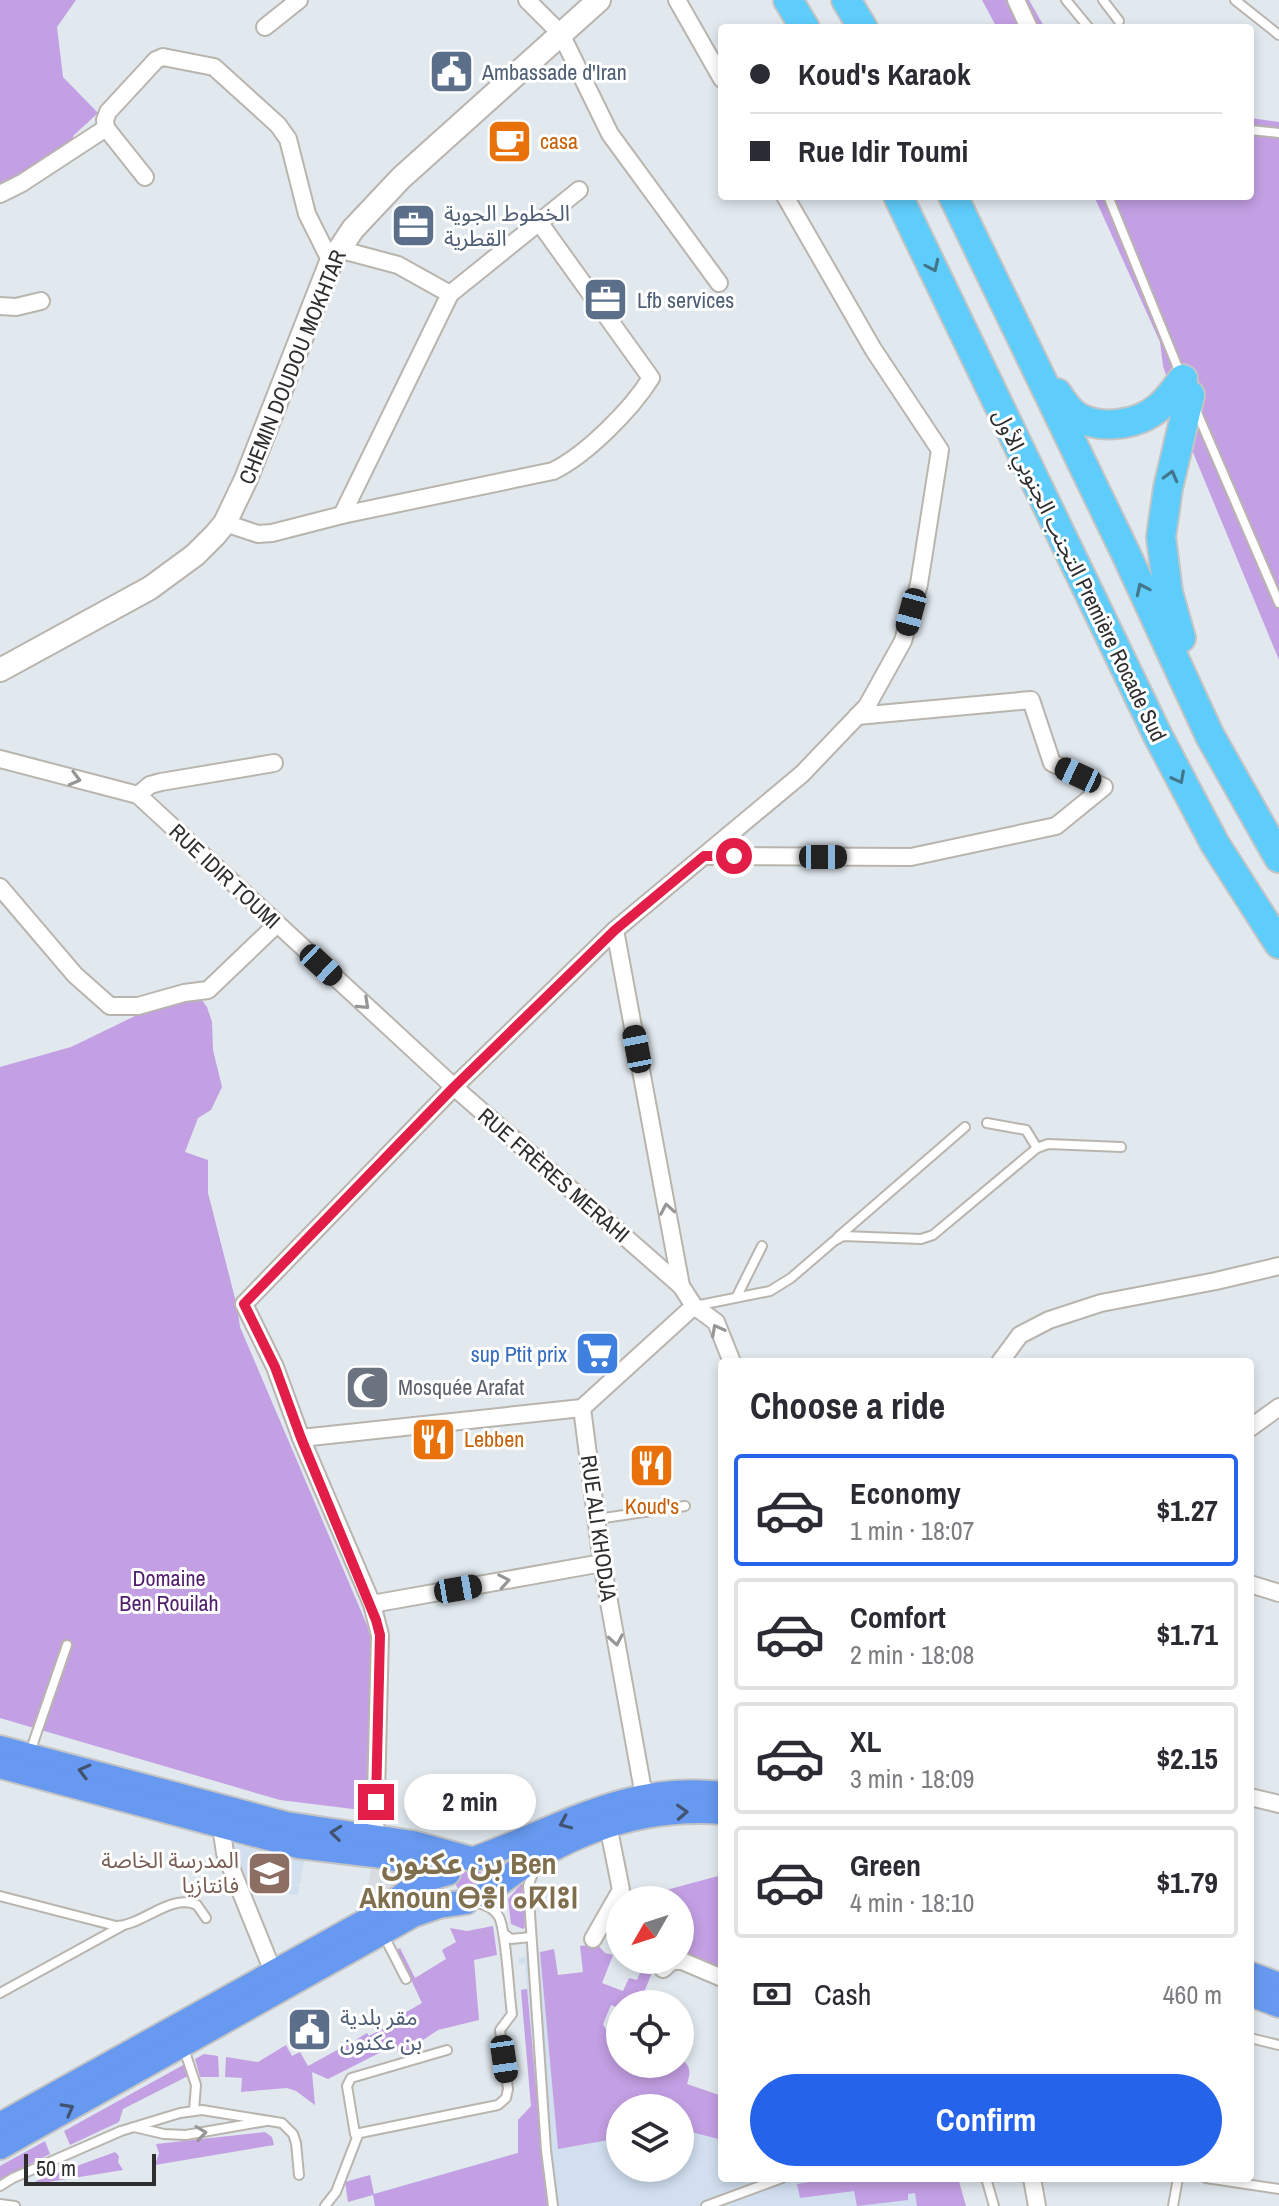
<!DOCTYPE html>
<html lang="en">
<head>
<meta charset="utf-8">
<style>
  body { margin:0; font-family:"Archivo Narrow","Noto Sans Arabic","Noto Sans Tifinagh",sans-serif; background:#f2f2f3; color:#2b2b33; height:100vh; display:flex; flex-direction:column; font-size:30px; white-space:nowrap }
  * { box-sizing:border-box; margin:0 }
  p { font-size:26px; color:#7c7c81 }
  .icon { flex:none; width:44px; height:44px; fill:none; stroke:currentColor; stroke-width:2; stroke-linecap:round; stroke-linejoin:round }
  .map { position:relative; flex:1; overflow:hidden }
  .panel { position:absolute; left:718px; top:1358px; width:536px; height:824px; display:flex; flex-direction:column; background:#fff; border-radius:8px; box-shadow:0 4px 12px #0003 }
  .panel>* { flex:none }
  .banner { position:absolute; left:718px; top:24px; width:536px; height:176px; border-radius:8px; box-shadow:0 4px 12px #0003; display:grid; align-content:center; height:176px; padding:0 32px; background:#fff }
  .needle { width:52px; rotate:231deg }
  .fabs { position:absolute; left:606px; top:1886px; display:grid; gap:16px }
  .fabs a { display:grid; place-items:center; width:88px; height:88px; border-radius:50%; background:#fff; box-shadow:0 4px 12px #0003; font-size:40px }
  .scale { position:absolute; left:24px; bottom:20px; width:132px; box-sizing:border-box; padding-left:8px; border:4px solid #2e2e2e; border-top:0; font-size:22px; line-height:28px; white-space:nowrap; color:#2e2e2e; -webkit-text-stroke:6px #fff; paint-order:stroke }
  .end { position:absolute; width:36px; height:36px; margin:-18px; border:10px solid #e11d48; background:#fff; box-shadow:0 0 0 4px #fff }
  .from { border-radius:50% }
  .bubble { position:absolute; height:56px; border-radius:28px; background:#fff; box-shadow:0 4px 12px #0003; font-size:26px; font-weight:700; line-height:56px; text-align:center }
  .car { position:absolute; width:24px; height:48px; margin:-24px -12px; border-radius:10px; box-shadow:0 0 6px 2px #0007; background:linear-gradient(#222 24%,#8ab4d8 0 40%,#222 0 76%,#8ab4d8 0 86%,#222 0) }
  .banner b { display:flex; align-items:center; gap:28px; height:76px; font-size:30px }
  .banner b+b { border-top:2px solid #e1e1e2 }
  .banner i { width:20px; height:20px; background:#2b2b33 }
  ul { padding:0; list-style:none }
  li { display:flex; align-items:center; gap:24px; height:112px; margin:0 16px 12px; padding:0 16px; border:4px solid #e1e1e2; border-radius:8px }
  li div { flex:1 }
  li b { display:block; font-size:30px }
  li em { font-style:normal; font-weight:700 }
  li.current { border-color:#2563eb }
  li>.icon { width:72px; height:72px; stroke-width:1.5 }
  h2 { padding:0 32px; font-size:36px; line-height:96px }
  .pay { display:flex; align-items:center; gap:20px; height:88px; padding:0 32px; font-size:30px }
  .pay p { margin-inline-start:auto }
  .primary-button { display:flex; gap:16px; margin-top:auto; padding:16px 32px }
  .primary-button a { flex:1; height:92px; border-radius:48px; background:#2563eb; color:#fff; font-size:32px; font-weight:700; line-height:92px; text-align:center }
  .map>svg:first-child { display:block }
  .education { fill:#d1dfef }
  .green { fill:#c39fe3 }
  .plaza { fill:#d8dbdf }
  .lines { fill:none; stroke-linecap:round; stroke-linejoin:round }
  .lane-casing { stroke:#b9b5ae; stroke-width:12 }
  .street-casing { stroke:#b9b5ae; stroke-width:20 }
  .secondary-casing { stroke:#b9b5ae; stroke-width:26 }
  .primary-casing { stroke:#c4c4c4; stroke-width:28 }
  .highway-casing { stroke:#c4c4c4; stroke-width:32 }
  .lane { stroke:#fff; stroke-width:8 }
  .street { stroke:#fff; stroke-width:16 }
  .secondary { stroke:#fff; stroke-width:22 }
  .primary { stroke:#6699ef; stroke-width:24 }
  .highway { stroke:#5fcdfc; stroke-width:28 }
  .oneway { stroke:#44768b }
  .oneway2 { stroke:#969696 }
  .oneway3 { stroke:#425372 }
  .route { stroke:#e11d48; stroke-width:10 }
  .labels { text-anchor:middle; stroke-width:6; stroke-linejoin:round; paint-order:stroke }
  .service-label { font-size:22px; fill:#4e5e75; stroke:#fff; text-anchor:start }
  .food-label { font-size:22px; fill:#c56008; stroke:#fff; text-anchor:start }
  .street-label { font-size:22px; fill:#2e2e2e; stroke:#fff }
  .shop-label { font-size:22px; fill:#366cbe; stroke:#fff; text-anchor:end }
  .worship-label { font-size:22px; fill:#5b616d; stroke:#fff; text-anchor:start }
  .park-label { font-size:22px; fill:#501d6c; stroke:#fff }
  .education-label { font-size:22px; fill:#785e54; stroke:#fff; text-anchor:end }
  .district-label { font-size:30px; font-weight:bold; fill:#7f6f4e; stroke:#fff }
</style>
</head>
<body>
<div class="map">
<svg width="1279" height="2206" viewBox="0 0 1279 2206">
  <rect width="100%" height="100%" fill="#e1e9ef"/>
  <g class="education">
    <polygon points="233,1844 304,1861 300,1884 296,1885 300,1887 298,1895 245,1891 233,1859"/>
    <polygon points="540,1952 558,2149 620,2138 620,2168 680,2168 680,2129 722,2140 722,2178 944,2178 948,2206 375,2206 373,2194 518,2153 518,2120 531,2106 521,1990 527,1988 525,1963 519,1964 518,1958 526,1957 526,1953"/>
  </g>
  <g class="green">
    <polygon points="0,0 76,0 57,27 63,77 98,113 74,135 62,165 0,189"/>
    <polygon points="982,0 1029,0 1045,28 997,28"/>
    <polygon points="1250,118 1279,122 1279,660 1187,438 1163,366 1160,342 1094,196 1250,196"/>
    <polygon points="201,999 207,1007 212,1022 213,1050 222,1087 211,1110 198,1118 185,1152 208,1160 208,1193 237,1306 240,1327 367,1625 372,1644 369,1811 280,1800 0,1718 0,1067 71,1047 164,1002"/>
    <circle cx="469" cy="1880" r="14"/>
    <polygon points="722,1875 722,1925 718,1935 722,1937 720,1967 680,1952 680,1900 629,1900"/>
    <polygon points="522,1883 525,1927 523,1929 511,1924 508,1899"/>
    <polygon points="493,1926 497,1955 474,1960 479,2020 438,2030 420,2042 422,2053 403,2059 396,2049 389,2048 328,2079 312,2072 315,2105 296,2091 287,2088 241,2092 242,2078 225,2077 226,2057 258,2062 286,2045 292,2056 300,2052 308,2066 348,2044 350,2047 359,2042 357,2039 367,2033 369,2036 403,2018 401,2015 422,2003 397,1950 400,1948 415,1978 446,1959 442,1950 456,1942 450,1928 467,1931"/>
    <path d="M597 1944 605 1953 613 1955 602 1983 623 1991 629 1978 637 1980 642 1968 652 1973 639 2004H620V2009L611 2005 603 2024 620 2056V2064L658 2068 662 2064H680V2058C691 2066 691 2071 687 2084L722 2096V2140L680 2129V2108H620V2138L558 2149 540 1952 554 1949 558 1975 583 1972 580 1946Z"/>
    <polygon points="527,1989 547,2206 375,2206 373,2195 348,2202 345,2182 370,2175 374,2194 518,2153 518,2120 531,2106 521,1990"/>
    <polygon points="204,2054 218,2056 219,2077 200,2077 195,2059"/>
    <polygon points="185,2064 190,2075 123,2109 119,2122 70,2145 64,2131"/>
    <polygon points="265,2132 272,2137 274,2145 155,2165 159,2153 156,2144"/>
    <polygon points="45,2141 50,2154 0,2179 0,2166"/>
    <polygon points="115,2152 119,2156 118,2162 123,2170 36,2184 36,2181"/>
    <polygon points="837,2178 958,2178 966,2206 917,2206 915,2193 908,2194 908,2200 857,2206 854,2191 800,2198 797,2184"/>
  </g>
  <polygon class="plaza" points="371,1868 394,1871 398,1881 397,1885 382,1899 365,1908"/>
  <g class="lines">
    <defs>
      <g id="lane">
        <polyline points="1066,0 1089,28"/>
        <polyline points="1103,0 1119,21"/>
        <polyline points="1235,0 1279,35"/>
        <polyline points="1250,130 1279,133"/>
        <polyline points="1108,196 1180,373"/>
        <polyline points="1195,408 1279,603"/>
        <polyline points="987,1123 1026,1130 1037,1148"/>
        <polyline points="838,1237 965,1127"/>
        <polyline points="737,1296 762,1246"/>
        <polyline points="695,1306 770,1291 791,1278 834,1241 843,1236 921,1239 933,1235 1037,1148 1048,1144 1121,1147"/>
        <polyline points="597,1519 685,1506"/>
        <polyline points="29,1755 67,1645"/>
        <polyline points="535,1869 528,1886 529,1899 546,2150 553,2206"/>
        <path d="M0 1896 116 1926C144 1925 170 1893 197 1905L206 1918"/>
        <polyline points="503,1933 511,1939 531,1937"/>
        <polyline points="383,1934 406,1979"/>
        <polyline points="0,1993 122,1926"/>
        <polyline points="1250,2038 1279,2045"/>
        <polyline points="184,2049 196,2085 194,2110"/>
        <path d="M447 2050 351 2078 347 2086 355 2134 498 2105 506 2098 508 2089 500 2030 512 2014C509 1994 506 1930 499 1917 494 1908 486 1905 478 1903"/>
        <polyline points="134,2127 164,2134 186,2135 266,2121"/>
        <polyline points="986,2178 994,2206"/>
        <polyline points="1206,2178 1279,2189"/>
        <polyline points="0,2186 13,2178 121,2131 180,2113 202,2110 282,2123 293,2134 296,2143 299,2175"/>
        <polyline points="0,2204 15,2206"/>
        <polyline points="325,2206 336,2192 358,2135"/>
        <polyline points="706,2206 782,2178"/>
        <polyline points="1173,2206 1178,2178"/>
      </g>
      <g id="street">
        <polyline points="527,0 561,34 610,134 719,283"/>
        <polyline points="677,0 722,79"/>
        <polyline points="1016,0 1029,28"/>
        <polyline points="265,27 299,0"/>
        <polyline points="145,177 106,128 105,120 108,112 156,60 163,57 214,67 278,125 288,139 307,214 331,262"/>
        <polyline points="0,194 22,183 106,128"/>
        <polyline points="338,249 398,265 450,294"/>
        <polyline points="0,306 16,307 41,301"/>
        <polyline points="342,515 450,294 579,190"/>
        <path d="M225 523 258 534 272 533 342 515 553 471C586 455 631 410 651 378L539 222"/>
        <polyline points="0,759 138,795 454,1087 681,1286 694,1306 716,1322 732,1362"/>
        <polyline points="138,795 150,785 161,782 274,763"/>
        <polyline points="704,856 911,857 1056,826 1104,787 1052,763 1031,700 857,716"/>
        <polyline points="0,887 75,975 110,1006 138,1006 184,993 208,990 277,924"/>
        <polyline points="615,930 681,1286"/>
        <polyline points="1000,1362 1020,1335 1049,1320 1101,1303 1216,1281 1279,1266"/>
        <polyline points="1250,1428 1279,1407"/>
        <polyline points="301,1438 582,1408"/>
        <polyline points="1250,1584 1279,1593"/>
        <polyline points="372,1604 602,1563"/>
        <polyline points="644,1796 602,1563 582,1408 694,1306"/>
        <polyline points="1250,1797 1279,1804"/>
        <polyline points="221,1826 225,1853 274,1974"/>
        <polyline points="375,1837 380,1635 372,1604 301,1438 275,1367 244,1304 454,1087 615,930 802,774 867,706 903,641 919,584 940,450 873,349 785,196"/>
        <polyline points="593,1939 621,1890 608,1825"/>
        <polyline points="663,1969 672,1961 682,1961 722,1978"/>
        <polyline points="1032,2178 1037,2206"/>
      </g>
      <polyline id="secondary" points="0,670 150,588 195,555 215,535 225,523 246,479 331,262 353,229 401,178 599,0"/>
      <g id="primary">
        <polyline points="0,1748 286,1824 413,1843 468,1858"/>
        <polyline points="0,1766 298,1846 383,1856 448,1871"/>
        <path d="M474 1859C559 1829 628 1782 722 1794"/>
        <path d="M485 1895C551 1839 634 1805 722 1812"/>
        <polyline points="1250,1974 1279,1985"/>
        <polyline points="1250,1994 1279,2005"/>
        <polyline points="0,2125 377,1915 423,1880 448,1873"/>
        <polyline points="0,2147 413,1915 439,1906 466,1902"/>
      </g>
      <g id="highway">
        <polyline points="788,0 805,28"/>
        <polyline points="846,0 863,28"/>
        <polyline points="898,196 1158,736 1215,844 1279,944"/>
        <polyline points="953,196 1126,554 1210,736 1279,858"/>
        <path d="M1057 393C1062 401 1070 412 1078 417 1101 430 1138 425 1158 408 1168 400 1175 389 1183 379"/>
        <polyline points="1181,638 1168,592 1161,537 1168,488 1190,395"/>
      </g>
    </defs>
    <use href="#lane" class="lane-casing"/>
    <use href="#street" class="street-casing"/>
    <use href="#secondary" class="secondary-casing"/>
    <use href="#primary" class="primary-casing"/>
    <use href="#highway" class="highway-casing"/>
    <use href="#lane" class="lane"/>
    <use href="#street" class="street"/>
    <use href="#secondary" class="secondary"/>
    <use href="#primary" class="primary"/>
    <use href="#highway" class="highway"/>
  </g>
  <defs><path id="oneway-chevron" d="M-2-3.5L2.5 0L-2 3.5" fill="none" stroke-width="1.6" stroke-linecap="round" stroke-linejoin="round" transform="scale(2)"/></defs>
  <g class="oneway">
    <use href="#oneway-chevron" transform="translate(933 266) rotate(65)"/>
    <use href="#oneway-chevron" transform="translate(1171 476) rotate(-75)"/>
    <use href="#oneway-chevron" transform="translate(1142 589) rotate(-115)"/>
    <use href="#oneway-chevron" transform="translate(1179 778) rotate(62)"/>
  </g>
  <g class="oneway2">
    <use href="#oneway-chevron" transform="translate(75 779) rotate(15)"/>
    <use href="#oneway-chevron" transform="translate(364 1004) rotate(43)"/>
    <use href="#oneway-chevron" transform="translate(667 1209) rotate(-100)"/>
    <use href="#oneway-chevron" transform="translate(717 1330) rotate(-118)"/>
    <use href="#oneway-chevron" transform="translate(504 1581) rotate(-10)"/>
    <use href="#oneway-chevron" transform="translate(616 1640) rotate(80)"/>
    <use href="#oneway-chevron" transform="translate(201 2133) rotate(-8)"/>
  </g>
  <g class="oneway3">
    <use href="#oneway-chevron" transform="translate(84 1771) rotate(-165)"/>
    <use href="#oneway-chevron" transform="translate(682 1812) rotate(-3)"/>
    <use href="#oneway-chevron" transform="translate(565 1823) rotate(156)"/>
    <use href="#oneway-chevron" transform="translate(336 1833) rotate(-174)"/>
    <use href="#oneway-chevron" transform="translate(68 2109) rotate(-29)"/>
  </g>
  <g class="lines">
    <polyline class="route" points="376,1802 380,1635 376,1620 301,1438 275,1367 244,1304 454,1087 615,930 704,856 734,856"/>
  </g>
  <defs>
    <symbol id="civic-square" viewBox="-11 -11 22 22"><rect x="-9" y="-9" width="18" height="18" rx="4" fill="#5c6f8a" stroke="#fff"/><path d="M-.6-6.5H3V-4.5H.6V-3L4-1V1h2V6H-6V1h2V-1L-.6-3ZM-1.2 2.5V6h2.4V2.5Z" fill="#fff"/></symbol>
    <symbol id="cafe-square" viewBox="-11 -11 22 22"><rect x="-9" y="-9" width="18" height="18" rx="4" fill="#e8710a" stroke="#fff"/><path d="M-5.5-4.5H6V0H3Q3 3.5 0 3.5H-2.5Q-5.5 3.5-5.5 0ZM3-3.2v2h1.7v-2ZM-6 4.5H4V6H-6Z" fill="#fff"/></symbol>
    <symbol id="office-square" viewBox="-11 -11 22 22"><rect x="-9" y="-9" width="18" height="18" rx="4" fill="#5c6f8a" stroke="#fff"/><path d="M-6-3h4V-5.5h4V-3h4V5H-6ZM-1-4.5V-3h2v-1.5ZM-6 0V1H6V0Z" fill="#fff"/></symbol>
    <symbol id="supermarket-square" viewBox="-11 -11 22 22"><rect x="-9" y="-9" width="18" height="18" rx="4" fill="#3f7fe0" stroke="#fff"/><path d="M-6-5.5h2.5l.6 2H6L4.5 2H-2.5L-4.4-4H-6ZM-1.5 3.2a1.3 1.3 0 1 0 .1 0ZM3 3.2a1.3 1.3 0 1 0 .1 0Z" fill="#fff"/></symbol>
    <symbol id="mosque-square" viewBox="-11 -11 22 22"><rect x="-9" y="-9" width="18" height="18" rx="4" fill="#6b7280" stroke="#fff"/><path d="M3.5-4.9A6 6 0 1 0 3.5 4.9A5 5 0 1 1 3.5-4.9Z" fill="#fff"/></symbol>
    <symbol id="restaurant-square" viewBox="-11 -11 22 22"><rect x="-9" y="-9" width="18" height="18" rx="4" fill="#e8710a" stroke="#fff"/><path d="M-5-6h1v4h1v-4h1v4h1v-4h1v5L-1.5 .5V6h-2V.5L-5-1ZM5-6V6H3V1.5H1.5Q1.5-4 5-6Z" fill="#fff"/></symbol>
    <symbol id="school-square" viewBox="-11 -11 22 22"><rect x="-9" y="-9" width="18" height="18" rx="4" fill="#8d6e63" stroke="#fff"/><path d="M0-5L7-2L0 1L-7-2ZM-4 1L0 2.5L4 1V4Q0 6-4 4Z" fill="#fff"/></symbol>
  </defs>
  <g fill-rule="evenodd">
    <use href="#civic-square" x="426" y="46" width="51" height="51"/>
    <use href="#cafe-square" x="484" y="116" width="51" height="51"/>
    <use href="#office-square" x="388" y="200" width="51" height="51"/>
    <use href="#office-square" x="580" y="274" width="51" height="51"/>
    <use href="#supermarket-square" x="572" y="1328" width="51" height="51"/>
    <use href="#mosque-square" x="342" y="1362" width="51" height="51"/>
    <use href="#restaurant-square" x="408" y="1414" width="51" height="51"/>
    <use href="#restaurant-square" x="626" y="1440" width="51" height="51"/>
    <use href="#school-square" x="244" y="1848" width="51" height="51"/>
    <use href="#civic-square" x="284" y="2004" width="51" height="51"/>
  </g>
  <g class="labels">
    <g class="service-label">
      <text x="482" y="80">Ambassade d'Iran</text>
      <text x="444" y="221">الخطوط الجوية<tspan x="444" dy="25">القطرية</tspan></text>
      <text x="637" y="308">Lfb services</text>
      <text x="340" y="2025">مقر بلدية<tspan x="340" dy="25">بن عكنون</tspan></text>
    </g>
    <g class="food-label">
      <text x="540" y="149">casa</text>
      <text x="464" y="1447">Lebben</text>
      <text x="652" y="1514" text-anchor="middle">Koud's</text>
    </g>
    <g class="street-label">
      <text transform="translate(292 367) rotate(-68)" y="8">CHEMIN DOUDOU MOKHTAR</text>
      <text transform="translate(1080 575) rotate(64)" y="8">التجنب الجنوبي الأول Première Rocade Sud</text>
      <text transform="translate(225 876) rotate(43)" y="8">RUE IDIR TOUMI</text>
      <text transform="translate(554 1175) rotate(41)" y="8">RUE FRÈRES MERAHI</text>
      <text transform="translate(599 1528) rotate(82)" y="8">RUE ALI KHODJA</text>
    </g>
    <g class="shop-label">
      <text x="567" y="1362">sup Ptit prix</text>
    </g>
    <g class="worship-label">
      <text x="398" y="1395">Mosquée Arafat</text>
    </g>
    <g class="park-label">
      <text x="169" y="1586">Domaine<tspan x="169" dy="25">Ben Rouilah</tspan></text>
    </g>
    <g class="education-label">
      <text x="239" y="1868">المدرسة الخاصة<tspan x="239" dy="25">فانتازيا</tspan></text>
    </g>
    <g class="district-label">
      <text x="469" y="1874">بن عكنون Ben<tspan x="469" dy="34">Aknoun ⴱⴻⵏ ⴰⴽⵏⵓⵏ</tspan></text>
    </g>
  </g>
</svg>
<div class="fabs">
<a><svg class="needle" viewBox="-14 -14 28 28"><path d="M0-13l5 13h-10z" fill="#e53935"/><path d="M0 13l5-13h-10z" fill="#7c7c81"/></svg></a>
<a><svg class="icon" aria-label="locate" viewBox="0 0 24 24"><circle cx="12" cy="12" r="6"/><path d="M12 2v4M12 18v4M2 12h4M18 12h4"/></svg></a>
<a><svg class="icon" aria-label="layers" viewBox="0 0 24 24"><path d="M12 4l9 5-9 5-9-5zM3 14l9 5 9-5"/></svg></a>
</div>
<div class="scale">50 m</div>
<i class="end from" style="left:734px;top:856px"></i>
<i class="end" style="left:376px;top:1802px"></i>
<div class="bubble" style="left:404px;top:1774px;width:132px">2 min</div>
<i class="car" style="left:911px;top:612px;rotate:195deg"></i>
<i class="car" style="left:1078px;top:775px;rotate:295deg"></i>
<i class="car" style="left:823px;top:857px;rotate:90deg"></i>
<i class="car" style="left:321px;top:965px;rotate:133deg"></i>
<i class="car" style="left:637px;top:1049px;rotate:349deg"></i>
<i class="car" style="left:458px;top:1589px;rotate:80deg"></i>
<i class="car" style="left:504px;top:2059px;rotate:172deg"></i>
<div class="banner">
<b><i class="from"></i>Koud's Karaok</b>
<b><i></i>Rue Idir Toumi</b>
</div>
<section class="panel">
<h2>Choose a ride</h2>
<ul>
<li class="current"><svg class="icon" aria-label="car" viewBox="0 0 24 24"><path d="M5 17H2v-5l4-1 3-4h7l3 4 3 1v5h-3M9 17h6M6 11h13"/><circle cx="7" cy="17" r="2"/><circle cx="17" cy="17" r="2"/></svg><div><b>Economy</b><p>1 min · 18:07</p></div><em>$1.27</em></li>
<li><svg class="icon" aria-label="car" viewBox="0 0 24 24"><path d="M5 17H2v-5l4-1 3-4h7l3 4 3 1v5h-3M9 17h6M6 11h13"/><circle cx="7" cy="17" r="2"/><circle cx="17" cy="17" r="2"/></svg><div><b>Comfort</b><p>2 min · 18:08</p></div><em>$1.71</em></li>
<li><svg class="icon" aria-label="car" viewBox="0 0 24 24"><path d="M5 17H2v-5l4-1 3-4h7l3 4 3 1v5h-3M9 17h6M6 11h13"/><circle cx="7" cy="17" r="2"/><circle cx="17" cy="17" r="2"/></svg><div><b>XL</b><p>3 min · 18:09</p></div><em>$2.15</em></li>
<li><svg class="icon" aria-label="car" viewBox="0 0 24 24"><path d="M5 17H2v-5l4-1 3-4h7l3 4 3 1v5h-3M9 17h6M6 11h13"/><circle cx="7" cy="17" r="2"/><circle cx="17" cy="17" r="2"/></svg><div><b>Green</b><p>4 min · 18:10</p></div><em>$1.79</em></li>
</ul>
<div class="pay"><svg class="icon" aria-label="cash" viewBox="0 0 24 24"><path d="M3 7h18v10H3z"/><circle cx="12" cy="12" r="2"/></svg>Cash<p>460 m</p></div>
<div class="primary-button"><a>Confirm</a></div>
</section>
</div>
</body>
</html>
